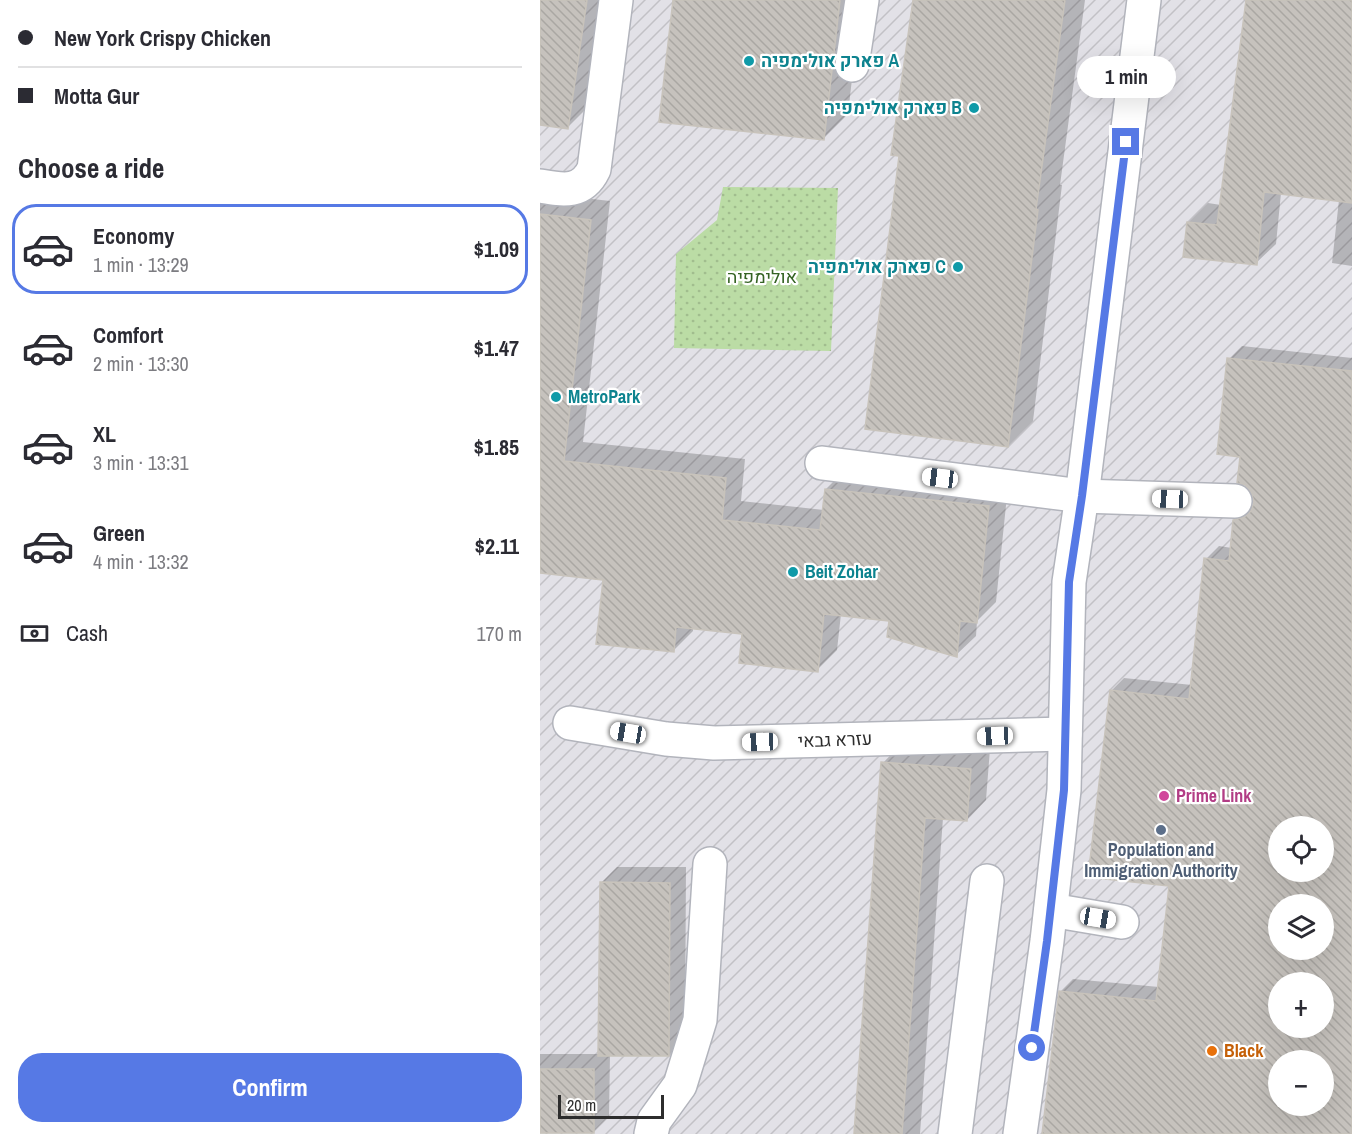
<!DOCTYPE html>
<html lang="en">
<head>
<meta charset="utf-8">
<style>
  body { margin:0; font-family:"Archivo Narrow",Heebo,sans-serif; background:#f2f2f3; color:#2b2b33; height:100vh; display:flex; flex-direction:column; font-size:22px; white-space:nowrap }
  * { box-sizing:border-box; margin:0 }
  p { font-size:20px; color:#7c7c81 }
  .icon { flex:none; width:33px; height:33px; fill:none; stroke:currentColor; stroke-width:2; stroke-linecap:round; stroke-linejoin:round }
  .map { position:relative; flex:1; overflow:hidden }
  .details { display:flex; flex-direction:column; background:#fff; width:540px }
  .details>* { flex:none }
  .top-card { display:grid; align-content:center; height:132px; padding:0 18px; background:#fff }
  .tools { position:absolute; left:728px; top:816px; display:grid; gap:12px }
  .tools a { display:grid; place-items:center; width:66px; height:66px; border-radius:50%; background:#fff; box-shadow:0 6px 24px #0002; font-size:30px }
  .scale { position:absolute; left:18px; bottom:15px; width:106px; box-sizing:border-box; padding-left:6px; border:3px solid #2d2d2d; border-top:0; font-size:16px; line-height:21px; white-space:nowrap; color:#2d2d2d; -webkit-text-stroke:4px #fff; paint-order:stroke }
  .end { position:absolute; width:27px; height:27px; margin:-14px; border:8px solid #5679e5; background:#fff; box-shadow:0 0 0 3px #fff }
  .from { border-radius:50% }
  .bubble { position:absolute; height:42px; border-radius:21px; background:#fff; box-shadow:0 6px 24px #0002; font-size:20px; font-weight:800; line-height:42px; text-align:center }
  .car { position:absolute; width:18px; height:36px; margin:-18px -9px; border-radius:8px; box-shadow:0 0 4px 2px #0007; background:linear-gradient(#fff 24%,#345 0 40%,#fff 0 76%,#345 0 86%,#fff 0) }
  .top-card b { display:flex; align-items:center; gap:21px; height:57px; font-size:22px }
  .top-card b+b { border-top:2px solid #e1e1e2 }
  .top-card i { width:15px; height:15px; background:#2b2b33 }
  ul { padding:0; list-style:none }
  li { display:flex; align-items:center; gap:18px; height:90px; margin:0 12px 9px; padding:0 6px; border:3px solid transparent; border-radius:24px }
  li div { flex:1 }
  li b { display:block; font-size:22px }
  li em { font-style:normal; font-weight:800 }
  li.on { border-color:#5679e5 }
  li>.icon { width:54px; height:54px; stroke-width:1.5 }
  h2 { padding:0 18px; font-size:27px; line-height:72px }
  .pay { display:flex; align-items:center; gap:15px; height:66px; padding:0 18px; font-size:22px }
  .pay p { margin-inline-start:auto }
  .action { display:flex; gap:12px; margin-top:auto; padding:12px 18px }
  .action a { flex:1; height:69px; border-radius:24px; background:#5679e5; color:#fff; font-size:24px; font-weight:800; line-height:69px; text-align:center }
  main { display:flex; flex:1; min-height:0 }
  .map>svg:first-child { display:block }
  .industrial { fill:url(#industrial-furrows); fill-rule:evenodd }
  .green { fill:url(#green-dots) }
  .shadow { fill:#0003; fill-rule:evenodd }
  .building { fill:url(#building-back-hatch); stroke:#c8c3bb; stroke-width:1.5; fill-rule:evenodd }
  .lines { fill:none; stroke-linecap:round; stroke-linejoin:round }
  .minor-casing { stroke:#b2b4bc; stroke-width:36 }
  .minor { stroke:#fff; stroke-width:33 }
  .route { stroke:#5679e5; stroke-width:8 }
  .culture-dot { fill:#0f9aa8; stroke:#fff; stroke-width:2 }
  .hotel-dot { fill:#d1479c; stroke:#fff; stroke-width:2 }
  .service-dot { fill:#5c6f8a; stroke:#fff; stroke-width:2 }
  .food-dot { fill:#e8710a; stroke:#fff; stroke-width:2 }
  .labels { text-anchor:middle; stroke-width:4.5; stroke-linejoin:round; paint-order:stroke }
  .culture-label { font-size:18px; font-weight:bold; fill:#0d838f; stroke:#fff; text-anchor:start }
  .park-label { font-size:18px; fill:#356324; stroke:#fff }
  .street-label { font-size:18px; fill:#2d2d2d; stroke:#fff }
  .hotel-label { font-size:18px; font-weight:bold; fill:#b23c85; stroke:#fff; text-anchor:start }
  .service-label { font-size:18px; font-weight:bold; fill:#4e5e75; stroke:#fff }
  .food-label { font-size:18px; font-weight:bold; fill:#c56008; stroke:#fff; text-anchor:start }
</style>
</head>
<body>
<main>
<section class="details">
<div class="top-card">
<b><i class="from"></i>New York Crispy Chicken</b>
<b><i></i>Motta Gur</b>
</div>
<h2>Choose a ride</h2>
<ul>
<li class="on"><svg class="icon" aria-label="car" viewBox="0 0 24 24"><path d="M5 17H2v-5l4-1 3-4h7l3 4 3 1v5h-3M9 17h6M6 11h13"/><circle cx="7" cy="17" r="2"/><circle cx="17" cy="17" r="2"/></svg><div><b>Economy</b><p>1 min · 13:29</p></div><em>$1.09</em></li>
<li><svg class="icon" aria-label="car" viewBox="0 0 24 24"><path d="M5 17H2v-5l4-1 3-4h7l3 4 3 1v5h-3M9 17h6M6 11h13"/><circle cx="7" cy="17" r="2"/><circle cx="17" cy="17" r="2"/></svg><div><b>Comfort</b><p>2 min · 13:30</p></div><em>$1.47</em></li>
<li><svg class="icon" aria-label="car" viewBox="0 0 24 24"><path d="M5 17H2v-5l4-1 3-4h7l3 4 3 1v5h-3M9 17h6M6 11h13"/><circle cx="7" cy="17" r="2"/><circle cx="17" cy="17" r="2"/></svg><div><b>XL</b><p>3 min · 13:31</p></div><em>$1.85</em></li>
<li><svg class="icon" aria-label="car" viewBox="0 0 24 24"><path d="M5 17H2v-5l4-1 3-4h7l3 4 3 1v5h-3M9 17h6M6 11h13"/><circle cx="7" cy="17" r="2"/><circle cx="17" cy="17" r="2"/></svg><div><b>Green</b><p>4 min · 13:32</p></div><em>$2.11</em></li>
</ul>
<div class="pay"><svg class="icon" aria-label="cash" viewBox="0 0 24 24"><path d="M3 7h18v10H3z"/><circle cx="12" cy="12" r="2"/></svg>Cash<p>170 m</p></div>
<div class="action"><a>Confirm</a></div>
</section>
<div class="map">
<svg width="812" height="1134" viewBox="0 0 812 1134">
  <defs>
    <pattern id="industrial-furrows" width="10" height="10" patternUnits="userSpaceOnUse" patternTransform="scale(1.5)"><rect width="10" height="10" fill="#e2e1e7"/><path d="M-1 1l2-2M0 10L10 0M9 11l2-2" fill="none" stroke="#c2c1c6"/></pattern>
    <pattern id="green-dots" width="8" height="8" patternUnits="userSpaceOnUse" patternTransform="scale(1.5)"><rect width="8" height="8" fill="#bbdca5"/><path d="M2 2h.1M6 6h.1" fill="none" stroke="#a1bd8e" stroke-width="1.8" stroke-linecap="round"/></pattern>
    <pattern id="building-back-hatch" width="6" height="6" patternUnits="userSpaceOnUse" patternTransform="scale(1.5)"><rect width="6" height="6" fill="#c6c2bd"/><path d="M-1 5l2 2M0 0l6 6M5-1l2 2" fill="none" stroke="#aaa7a3"/></pattern>
  </defs>
  <rect width="100%" height="100%" fill="#ede7e2"/>
  <path class="industrial" d="M0 0H812V1134H0ZM738 826H783V872H738ZM738 904H783V950H738ZM738 982H783V1028H738ZM738 1060H783V1106H738Z"/>
  <polygon class="green" points="183,187 298,188 291,351 134,348 136,254 177,220"/>
  <g class="shadow">
    <polygon points="0,0 67,0 53,102 28,127 0,123"/>
    <polygon points="134,0 321,0 308,114 283,139"/>
    <polygon points="374,0 545,0 520,185 522,185 493,421 468,446 361,155"/>
    <polygon points="707,0 812,0 812,266 792,263 799,200 741,193 736,244 716,263 648,223 668,203 681,205"/>
    <polygon points="0,193 70,201 43,442 205,459 201,501 284,510 286,489 306,469 468,486 456,602 437,621 436,636 416,655 350,620 301,614 297,650 277,670 204,633 153,628 153,631 133,651 64,579 0,571"/>
    <path d="M702 346 812 358V1134H504L520 992 533 979 619 987 630 885 571 691 584 678 652 685 666 559 679 546 692 548 695 520 708 507 714 506 715 502 701 456 689 359ZM738 826H783V872H738ZM738 904H783V950H738ZM738 982H783V1028H738ZM738 1060H783V1106H738Z"/>
    <polygon points="362,743 450,749 446,800 427,820 403,818 380,1134 316,1134 343,763"/>
    <polygon points="77,867 146,867 145,1039 129,1055 70,1055 69,1116 53,1132 0,1131 0,1054 60,1054 61,883"/>
  </g>
  <g class="building">
    <polygon points="0,0 47,0 28,129 0,125"/>
    <polygon points="133,0 300,0 284,140 119,122"/>
    <polygon points="373,0 525,0 496,209 498,210 468,447 325,429 359,156 351,155"/>
    <polygon points="706,0 812,0 812,203 724,192 717,265 643,257 647,222 677,225"/>
    <polygon points="0,214 51,220 24,461 186,478 182,520 280,530 285,489 449,506 437,623 420,621 417,657 347,637 349,621 284,614 278,672 199,663 202,634 136,627 134,652 56,644 63,580 0,573"/>
    <path d="M687 358 812 371V1134H502L519 991 616 1001 629 886 548 877 570 690 649 699 664 558 689 561 693 520 704 517 711 511 714 502 711 492 705 485 697 483 700 457 677 454ZM738 826H783V872H738ZM738 904H783V950H738ZM738 982H783V1028H738ZM738 1060H783V1106H738Z"/>
    <polygon points="341,762 431,769 427,821 385,818 362,1134 314,1134"/>
    <polygon points="60,882 130,883 129,1056 58,1056"/>
    <rect x="0" y="1069" width="54" height="64"/>
  </g>
  <g class="lines">
    <defs>
      <g id="minor">
        <polyline points="312,65 322,0"/>
        <path d="M0 186C23 190 42 194 54 169L76 0"/>
        <polyline points="282,463 542,496 695,501"/>
        <polyline points="30,723 126,739 174,743 525,734"/>
        <polyline points="511,910 582,922"/>
        <polyline points="111,1134 114,1121 140,1085 160,1020 170,864"/>
        <polyline points="415,1134 447,881"/>
        <polyline points="480,1134 507,941 524,790 529,582 542,496 604,0"/>
      </g>
    </defs>
    <use href="#minor" class="minor-casing"/>
    <use href="#minor" class="minor"/>
  </g>
  <g class="lines">
    <polyline class="route" points="492,1048 507,941 524,790 529,582 542,496 586,142"/>
  </g>
  <g class="culture-dot">
    <circle cx="209" cy="61" r="6"/>
    <circle cx="434" cy="108" r="6"/>
    <circle cx="418" cy="267" r="6"/>
    <circle cx="16" cy="397" r="6"/>
    <circle cx="253" cy="572" r="6"/>
  </g>
  <circle class="hotel-dot" cx="624" cy="796" r="6"/>
  <circle class="service-dot" cx="621" cy="830" r="6"/>
  <circle class="food-dot" cx="672" cy="1051" r="6"/>
  <g class="labels">
    <g class="culture-label">
      <text x="221" y="67">פארק אולימפיה A</text>
      <text x="422" y="114" text-anchor="end">פארק אולימפיה B</text>
      <text x="406" y="273" text-anchor="end">פארק אולימפיה C</text>
      <text x="28" y="403">MetroPark</text>
      <text x="265" y="578">Beit Zohar</text>
    </g>
    <g class="park-label">
      <text x="222" y="283">אולימפיה</text>
    </g>
    <g class="street-label">
      <text transform="translate(295 740) rotate(-2)" y="6">עזרא גבאי</text>
    </g>
    <g class="hotel-label">
      <text x="636" y="802">Prime Link</text>
    </g>
    <g class="service-label">
      <text x="621" y="856">Population and<tspan x="621" dy="21">Immigration Authority</tspan></text>
    </g>
    <g class="food-label">
      <text x="684" y="1057">Black</text>
    </g>
  </g>
</svg>
<div class="tools">
<a><svg class="icon" aria-label="locate" viewBox="0 0 24 24"><circle cx="12" cy="12" r="6"/><path d="M12 2v4M12 18v4M2 12h4M18 12h4"/></svg></a>
<a><svg class="icon" aria-label="layers" viewBox="0 0 24 24"><path d="M12 4l9 5-9 5-9-5zM3 14l9 5 9-5"/></svg></a>
<a>+</a>
<a>−</a>
</div>
<div class="scale">20 m</div>
<i class="end from" style="left:492px;top:1048px"></i>
<i class="end" style="left:586px;top:142px"></i>
<div class="bubble" style="left:537px;top:56px;width:99px">1 min</div>
<i class="car" style="left:400px;top:478px;rotate:277deg"></i>
<i class="car" style="left:630px;top:499px;rotate:272deg"></i>
<i class="car" style="left:88px;top:733px;rotate:280deg"></i>
<i class="car" style="left:455px;top:736px;rotate:268deg"></i>
<i class="car" style="left:220px;top:742px;rotate:268deg"></i>
<i class="car" style="left:558px;top:918px;rotate:100deg"></i>
</div>
</main>
</body>
</html>
